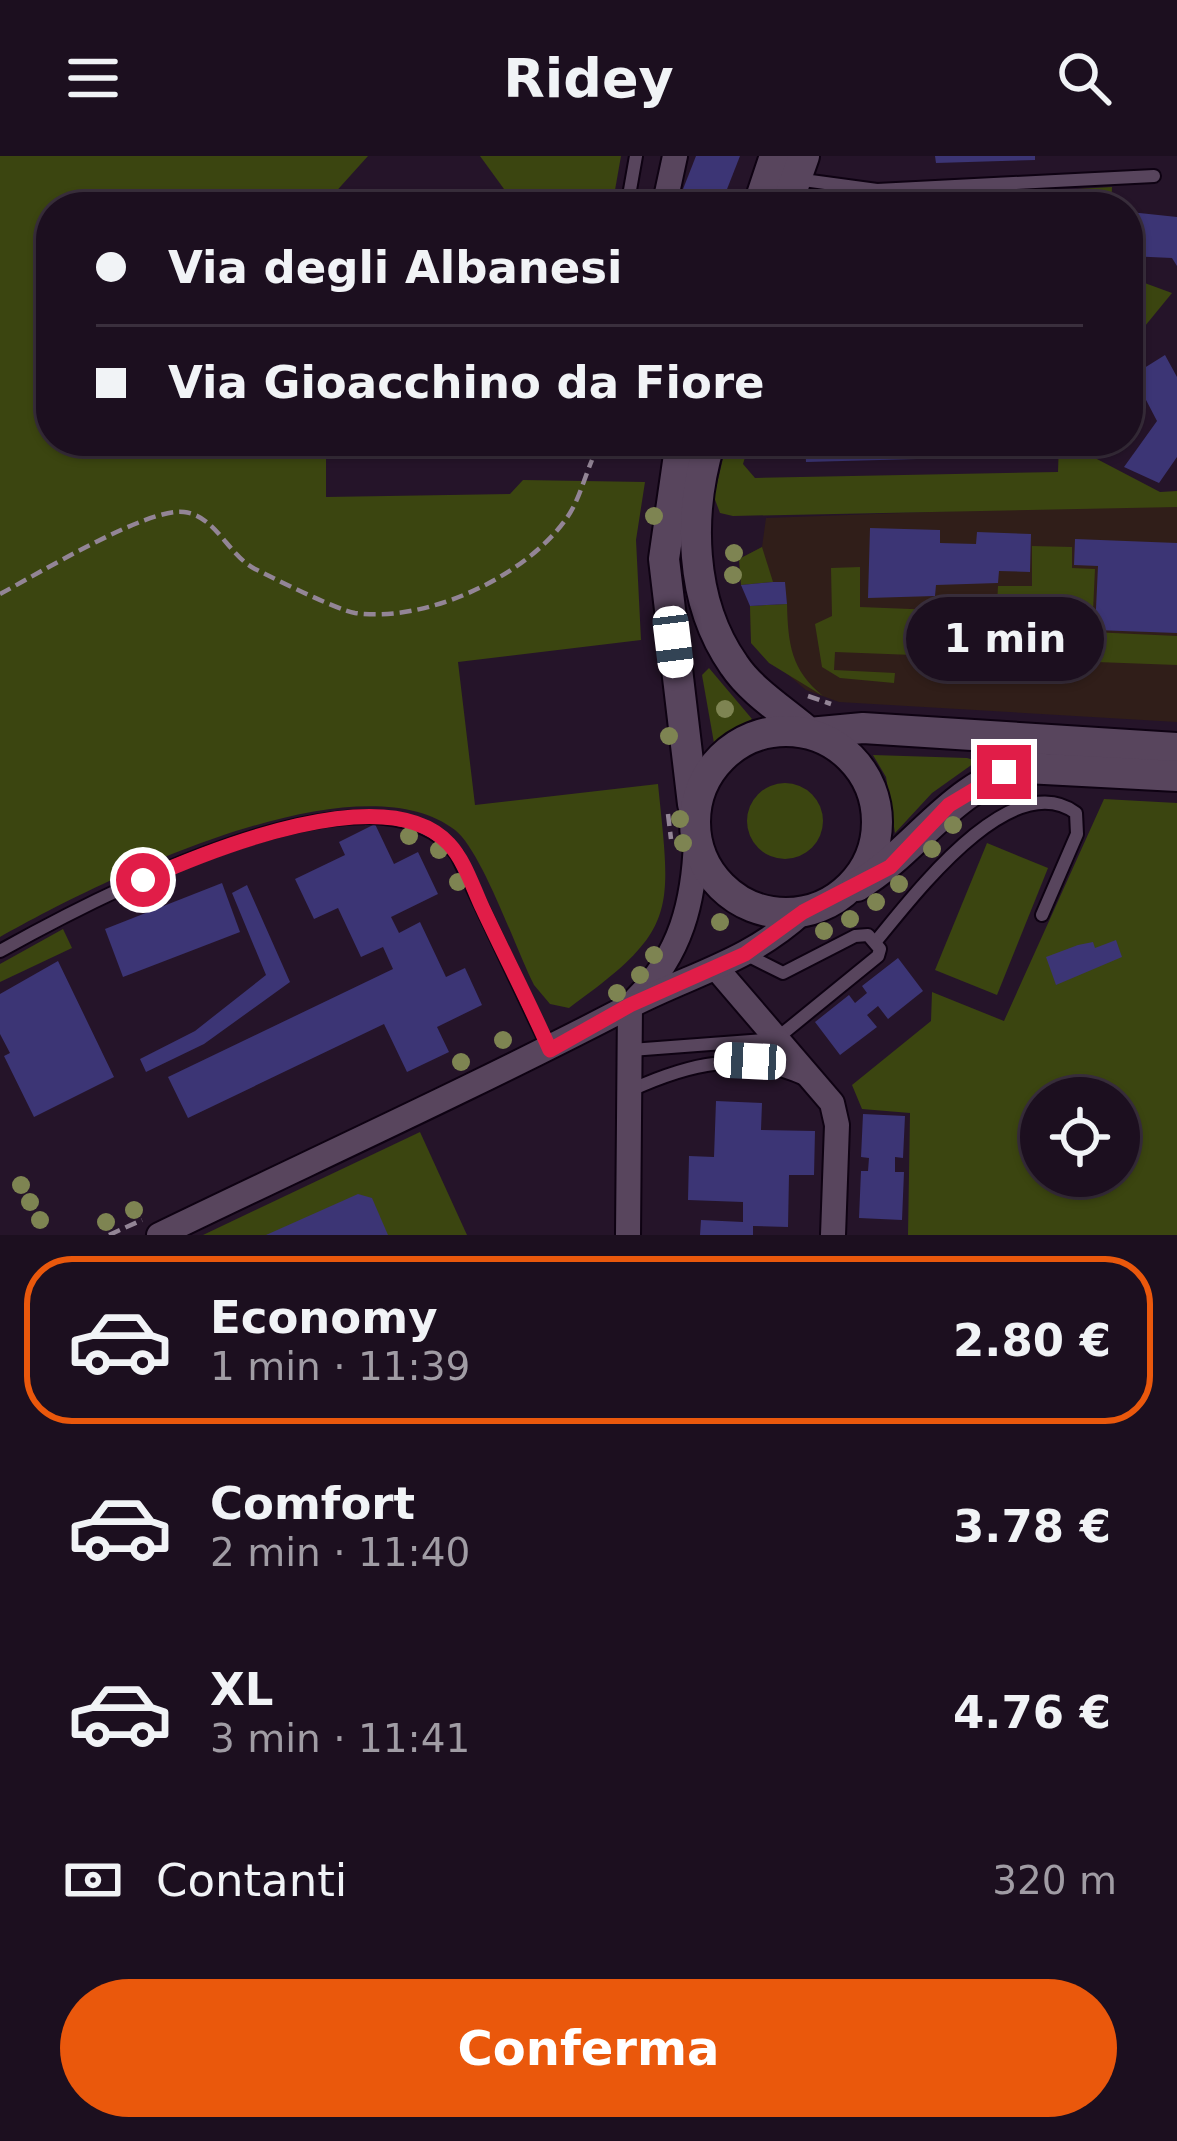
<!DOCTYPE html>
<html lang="it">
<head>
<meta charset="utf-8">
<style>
  body { margin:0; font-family:"DejaVu Sans",sans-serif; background:#291d2c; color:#f1f3f6; height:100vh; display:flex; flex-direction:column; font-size:45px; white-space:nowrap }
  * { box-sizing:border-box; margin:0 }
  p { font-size:39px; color:#a09ca4 }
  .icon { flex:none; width:66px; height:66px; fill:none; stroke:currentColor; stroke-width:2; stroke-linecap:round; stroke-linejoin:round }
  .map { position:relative; height:1079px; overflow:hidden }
  .details { display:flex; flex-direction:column; background:#1c0f1f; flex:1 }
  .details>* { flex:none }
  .guide { position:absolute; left:36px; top:36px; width:1107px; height:264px; border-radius:48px; box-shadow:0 3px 9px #0004,0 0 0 3px #3a2f3d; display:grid; align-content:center; height:264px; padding:0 60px; background:#1c0f1f }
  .tools { position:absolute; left:1020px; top:921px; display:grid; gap:24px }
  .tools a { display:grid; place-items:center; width:120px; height:120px; border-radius:50%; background:#1c0f1f; box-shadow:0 3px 9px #0004,0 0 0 3px #3a2f3d; font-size:60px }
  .end { position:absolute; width:54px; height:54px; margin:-27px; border:15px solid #e11d48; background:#fff; box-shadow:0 0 0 6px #fff }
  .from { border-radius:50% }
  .bubble { position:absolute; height:84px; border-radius:42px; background:#1c0f1f; box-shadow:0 3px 9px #0004,0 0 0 3px #3a2f3d; font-size:39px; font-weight:600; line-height:84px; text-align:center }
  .car { position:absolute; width:36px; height:72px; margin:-36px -18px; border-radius:15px; box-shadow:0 0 9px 3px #0007; background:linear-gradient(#fff 24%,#345 0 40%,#fff 0 76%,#345 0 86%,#fff 0) }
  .guide b { display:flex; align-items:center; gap:42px; height:114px; font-size:45px }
  .guide b+b { border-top:3px solid #3a2f3d }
  .guide i { width:30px; height:30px; background:#f1f3f6 }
  ul { padding:21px 0 0; list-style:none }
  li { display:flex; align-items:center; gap:36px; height:168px; margin:0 24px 18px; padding:0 36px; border:6px solid transparent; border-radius:48px }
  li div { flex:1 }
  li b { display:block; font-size:45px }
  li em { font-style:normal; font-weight:600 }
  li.selected { border-color:#ea580c }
  li>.icon { width:108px; height:108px; stroke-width:1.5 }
  .pay { display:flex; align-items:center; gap:30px; height:132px; padding:0 60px; font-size:45px }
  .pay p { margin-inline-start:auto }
  .action { display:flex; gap:24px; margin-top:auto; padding:24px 60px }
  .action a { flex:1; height:138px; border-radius:72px; background:#ea580c; color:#fff; font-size:48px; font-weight:600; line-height:138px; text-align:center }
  header { display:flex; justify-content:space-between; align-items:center; height:156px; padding:0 60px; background:#1c0f1f; font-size:54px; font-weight:600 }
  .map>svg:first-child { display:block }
  .education { fill:#301e19 }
  .green { fill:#3b4510; fill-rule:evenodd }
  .building { fill:#3c3575 }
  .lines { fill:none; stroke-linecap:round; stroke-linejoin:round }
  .service-casing { stroke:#0e0212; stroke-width:16 }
  .minor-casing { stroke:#0e0212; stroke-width:28 }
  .tertiary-casing { stroke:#0e0212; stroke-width:34 }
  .path { stroke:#938596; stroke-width:4.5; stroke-dasharray:12 6; stroke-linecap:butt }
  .service { stroke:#58455d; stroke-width:12 }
  .minor { stroke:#58455d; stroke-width:24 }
  .tertiary { stroke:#58455d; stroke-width:30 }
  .tree { fill:#7e8452 }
  .route { stroke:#e11d48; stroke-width:15 }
</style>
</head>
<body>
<header><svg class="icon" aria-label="menu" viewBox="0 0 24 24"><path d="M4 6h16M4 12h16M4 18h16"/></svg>Ridey<svg class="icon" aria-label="search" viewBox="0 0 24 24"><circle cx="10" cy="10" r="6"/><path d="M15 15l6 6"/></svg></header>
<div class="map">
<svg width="1177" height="1079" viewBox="0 0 1177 1079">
  <rect width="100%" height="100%" fill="#251429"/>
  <polygon class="education" points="1091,350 1177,351 1177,566 839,546 806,534 751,487 750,450 787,448 784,426 741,429 739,403 762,391 766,362"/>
  <g class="green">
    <path d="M0 0H368L332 40 330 51H51V285H326V341L510 338 523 324 645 326 636 384 641 484 458 506 475 649 658 628C671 757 679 773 569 852L550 848 534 829C516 794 482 695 455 674 355 597 96 727 0 781Z"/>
    <polygon points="480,0 621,0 612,51 517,51"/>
    <polygon points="1112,31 1111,51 946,51 955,40"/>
    <polygon points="1131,122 1172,137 1136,181"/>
    <polygon points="727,285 750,285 743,308 755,322 1058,316 1059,285 1096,285 1095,302 1160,336 1177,335 1177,351 733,360 720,357 714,341"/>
    <polygon points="1032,390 1072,391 1072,412 1095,413 1092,476 1177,480 1177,509 835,496 834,514 895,517 894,527 840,522 822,511 815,468 832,460 831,412 860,411 860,451 936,454 945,448 997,449 998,430 1032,430"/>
    <polygon points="762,391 773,426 741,429 739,403"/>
    <path d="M787 448C788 488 791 514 823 540L769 507 751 487 750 450Z"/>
    <polygon points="709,512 752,563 714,587 702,519"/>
    <polygon points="873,599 967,602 977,605 932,637 895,677 886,621"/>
    <circle cx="785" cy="665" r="38"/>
    <path d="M1104 643 1177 647V1079H908L910 957 862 953 852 929 931 865 932 836 1004 865ZM1041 942H1119V1020H1041Z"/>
    <polygon points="987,687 1048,712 997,839 935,814"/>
    <polygon points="63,773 72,792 0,826 0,808"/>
    <polygon points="420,976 467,1079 203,1079"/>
  </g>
  <g class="building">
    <polygon points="696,0 740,0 720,51 676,51"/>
    <polygon points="935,0 1035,0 1035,4 936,7"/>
    <polygon points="1130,56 1177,61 1177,110 1172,102 1128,100"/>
    <polygon points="1165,199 1177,221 1177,301 1159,327 1124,311 1157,265 1133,219"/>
    <polygon points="345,285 445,285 445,296 345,297"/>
    <polygon points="805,285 917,285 917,303 806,306"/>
    <polygon points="870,372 940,374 940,387 976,388 977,376 1031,378 1030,416 999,415 998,427 936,429 935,440 868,442"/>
    <polygon points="1075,383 1177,387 1177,477 1095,474 1098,410 1074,409"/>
    <polygon points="773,426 785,426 787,448 750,450 741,429"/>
    <polygon points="375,668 394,708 418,696 438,738 391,761 399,777 420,766 446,821 465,812 482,849 437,871 449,896 407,916 384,868 188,962 168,921 393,813 383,791 361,801 338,752 314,763 295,723 345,699 339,686"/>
    <polygon points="222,727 240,776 123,821 105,773"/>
    <polygon points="247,729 290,826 204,888 146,916 140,903 195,875 266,819 232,737"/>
    <polygon points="1116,784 1122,801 1056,829 1046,801 1078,789 1093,786 1095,792"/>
    <polygon points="898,802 923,835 888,863 878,850 867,859 877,871 840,899 815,866 849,839 855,847 867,837 862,830"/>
    <polygon points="58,805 114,921 34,961 4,900 10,897 0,878 0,838"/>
    <polygon points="716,945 762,947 761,974 815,975 814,1019 789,1019 788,1071 753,1070 753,1079 700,1079 701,1064 743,1066 743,1046 688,1044 689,1000 714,1001"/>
    <polygon points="863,958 905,960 903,1002 895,1001 895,1016 904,1016 902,1064 859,1062 861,1015 868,1015 869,1002 861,1001"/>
    <polygon points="358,1038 372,1042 388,1079 266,1079"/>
  </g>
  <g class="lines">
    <defs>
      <g id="service">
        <polyline points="796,23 877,34 1154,20"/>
        <polyline points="627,51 636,0"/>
        <polyline points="604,285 678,292"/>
        <path d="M877 784C912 742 1011 609 1076 657L1077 678 1042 759"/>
        <path d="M0 795C88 746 378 590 457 699L549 893"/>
        <polyline points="631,894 776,883 878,800 880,793 868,779 855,780 783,817 745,798"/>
        <path d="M631 934C691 907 739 895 802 922"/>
      </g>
      <g id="minor">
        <polyline points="664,51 675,0"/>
        <polyline points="717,813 832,947 837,969 833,1079"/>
        <path d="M636 843C681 798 694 746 696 684"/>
        <path d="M159 1079C316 1003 474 931 628 851 691 818 747 807 803 756"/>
        <polyline points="628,1079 630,849"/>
      </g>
      <g id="tertiary">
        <polyline points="758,51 775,0"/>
        <polyline points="786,51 804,0"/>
        <polyline points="681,285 664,403 693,648"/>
        <path d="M710 285C688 357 689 445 734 509 752 536 785 556 809 577L863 572 1177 592"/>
        <circle cx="786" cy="666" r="91"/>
        <path d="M857 730C919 693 952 627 1026 612L1177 620"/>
      </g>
    </defs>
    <use href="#service" class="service-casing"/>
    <use href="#minor" class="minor-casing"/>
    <use href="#tertiary" class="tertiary-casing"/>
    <g class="path">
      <path d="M0 438C36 419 148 351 184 356 216 360 228 399 255 413 275 423 337 454 355 457 426 467 525 421 566 363 578 347 584 323 592 304"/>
      <polyline points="808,540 831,548"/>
      <polyline points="668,658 671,683"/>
      <polyline points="109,1079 142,1064"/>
    </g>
    <use href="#service" class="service"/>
    <use href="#minor" class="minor"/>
    <use href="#tertiary" class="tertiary"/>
  </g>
  <g class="tree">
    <circle cx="654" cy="360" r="9"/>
    <circle cx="734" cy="397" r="9"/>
    <circle cx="733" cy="419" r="9"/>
    <circle cx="725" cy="553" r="9"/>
    <circle cx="669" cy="580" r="9"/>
    <circle cx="1023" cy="630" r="9"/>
    <circle cx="997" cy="639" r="9"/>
    <circle cx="680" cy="663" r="9"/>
    <circle cx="953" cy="669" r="9"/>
    <circle cx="409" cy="680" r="9"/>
    <circle cx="683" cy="687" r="9"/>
    <circle cx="932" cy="693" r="9"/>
    <circle cx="439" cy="694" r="9"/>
    <circle cx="458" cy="726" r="9"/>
    <circle cx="899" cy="728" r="9"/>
    <circle cx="876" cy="746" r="9"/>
    <circle cx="850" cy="763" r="9"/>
    <circle cx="720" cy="766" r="9"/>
    <circle cx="824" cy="775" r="9"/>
    <circle cx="654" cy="799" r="9"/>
    <circle cx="640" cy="819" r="9"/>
    <circle cx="617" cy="837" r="9"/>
    <circle cx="503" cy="884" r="9"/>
    <circle cx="461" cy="906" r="9"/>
    <circle cx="21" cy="1029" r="9"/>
    <circle cx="30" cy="1046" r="9"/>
    <circle cx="134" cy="1054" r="9"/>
    <circle cx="40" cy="1064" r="9"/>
    <circle cx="106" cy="1066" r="9"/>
  </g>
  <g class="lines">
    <path class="route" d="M143 724C210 694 387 621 449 688 465 705 473 732 483 753 505 800 529 846 550 894L630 849 745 798 803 756 890 711 949 649 1004 616"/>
  </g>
</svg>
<div class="tools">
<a><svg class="icon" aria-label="locate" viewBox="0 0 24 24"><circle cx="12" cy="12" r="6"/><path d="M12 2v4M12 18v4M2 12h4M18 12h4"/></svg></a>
</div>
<i class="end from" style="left:143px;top:724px"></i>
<i class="end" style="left:1004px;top:616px"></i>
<div class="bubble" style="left:906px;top:441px;width:198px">1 min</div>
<i class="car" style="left:673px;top:486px;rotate:173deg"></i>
<i class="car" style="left:750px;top:905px;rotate:273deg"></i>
<div class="guide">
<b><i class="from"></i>Via degli Albanesi</b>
<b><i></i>Via Gioacchino da Fiore</b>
</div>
</div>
<section class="details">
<ul>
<li class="selected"><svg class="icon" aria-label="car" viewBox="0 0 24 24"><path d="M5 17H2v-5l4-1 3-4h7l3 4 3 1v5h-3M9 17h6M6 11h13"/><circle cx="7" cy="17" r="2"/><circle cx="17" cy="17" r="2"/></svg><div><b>Economy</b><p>1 min · 11:39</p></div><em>2.80 €</em></li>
<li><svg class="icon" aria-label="car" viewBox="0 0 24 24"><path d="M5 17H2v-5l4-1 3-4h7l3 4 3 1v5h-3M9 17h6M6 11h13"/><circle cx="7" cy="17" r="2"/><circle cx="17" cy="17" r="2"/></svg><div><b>Comfort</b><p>2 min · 11:40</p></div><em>3.78 €</em></li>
<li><svg class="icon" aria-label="car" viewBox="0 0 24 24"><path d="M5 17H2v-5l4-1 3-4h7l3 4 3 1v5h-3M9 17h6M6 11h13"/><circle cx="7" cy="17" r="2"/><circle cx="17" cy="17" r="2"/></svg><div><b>XL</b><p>3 min · 11:41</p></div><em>4.76 €</em></li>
</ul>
<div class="pay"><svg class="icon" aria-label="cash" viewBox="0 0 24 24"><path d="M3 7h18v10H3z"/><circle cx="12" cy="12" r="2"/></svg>Contanti<p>320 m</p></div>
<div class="action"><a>Conferma</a></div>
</section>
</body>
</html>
